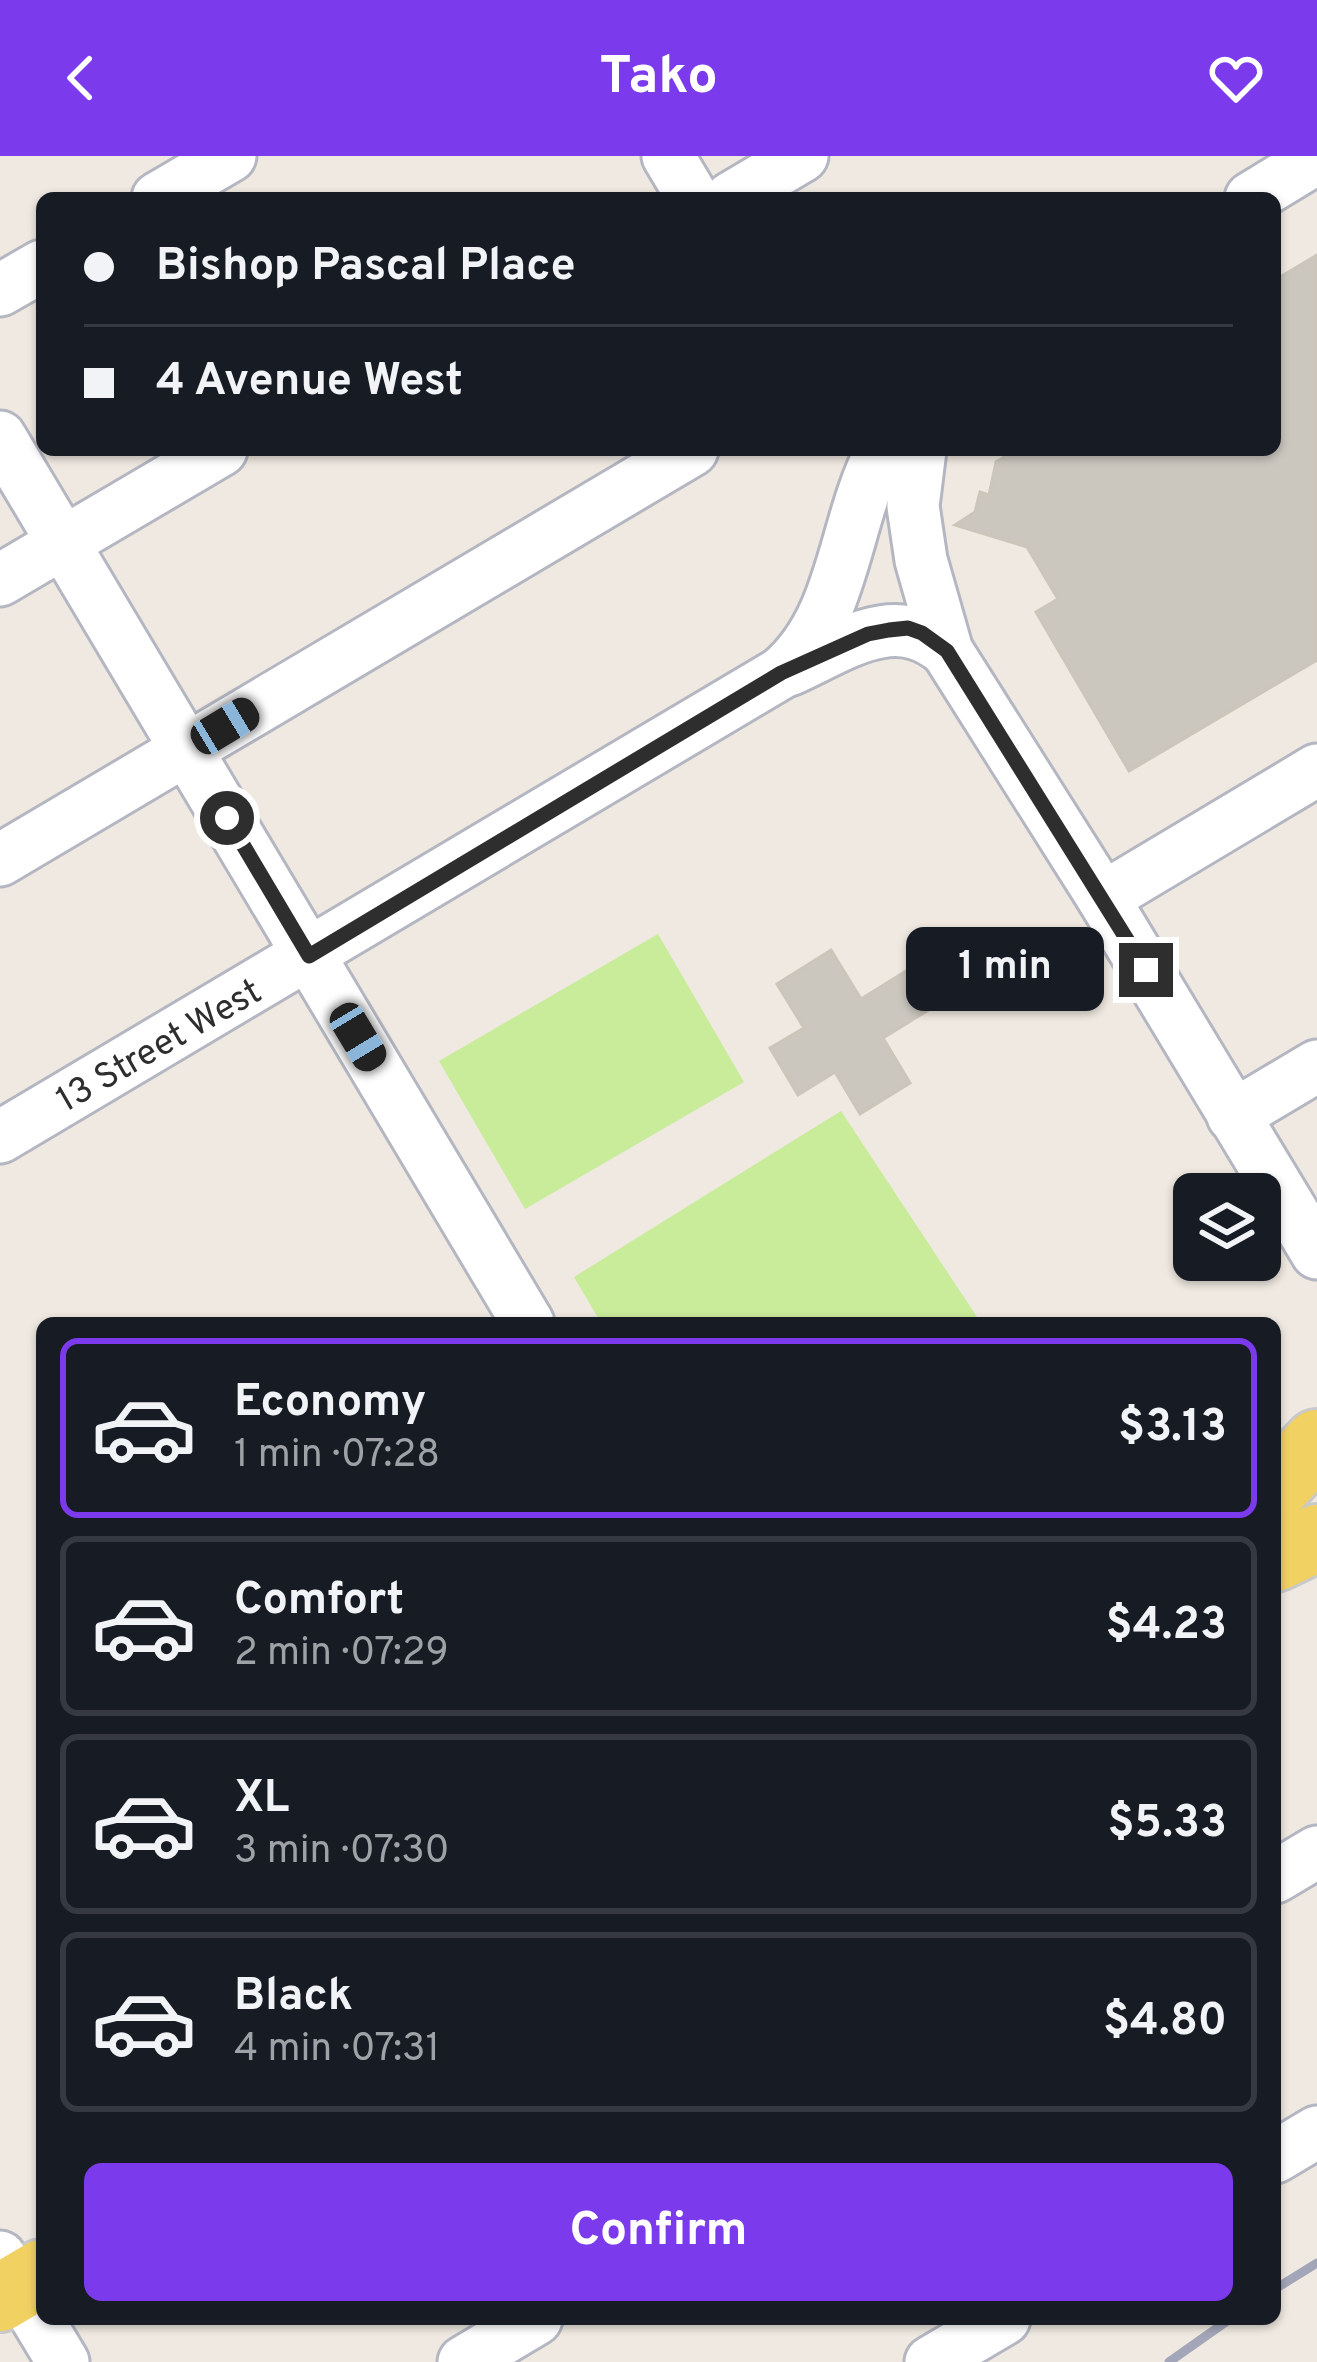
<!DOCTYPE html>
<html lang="en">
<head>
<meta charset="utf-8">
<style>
  body { margin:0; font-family:Overpass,sans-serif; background:#242831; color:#f1f3f6; height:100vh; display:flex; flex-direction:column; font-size:45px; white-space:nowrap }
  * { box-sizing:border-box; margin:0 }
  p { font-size:39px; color:#9ea1a6 }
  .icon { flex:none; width:66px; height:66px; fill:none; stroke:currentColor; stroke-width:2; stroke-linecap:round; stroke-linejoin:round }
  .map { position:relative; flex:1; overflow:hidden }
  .details { position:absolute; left:36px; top:1161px; width:1245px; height:1008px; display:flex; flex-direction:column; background:#171b24; border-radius:18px; box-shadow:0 3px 9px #0004 }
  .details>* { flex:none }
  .guide { position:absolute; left:36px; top:36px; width:1245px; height:264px; border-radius:18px; box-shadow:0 3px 9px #0004; display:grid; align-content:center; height:264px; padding:0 48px; background:#171b24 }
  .buttons { position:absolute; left:1173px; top:1017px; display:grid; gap:24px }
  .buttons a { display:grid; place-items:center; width:108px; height:108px; border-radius:18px; background:#171b24; box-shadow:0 3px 9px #0004; font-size:60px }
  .end { position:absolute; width:54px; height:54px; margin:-27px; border:15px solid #2e2e2e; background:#fff; box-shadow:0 0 0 6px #fff }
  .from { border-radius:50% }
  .bubble { position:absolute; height:84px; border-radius:18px; background:#171b24; box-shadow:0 3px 9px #0004; font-size:39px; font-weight:700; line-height:84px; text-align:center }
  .car { position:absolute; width:36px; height:72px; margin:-36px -18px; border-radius:15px; box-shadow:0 0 9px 3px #0007; background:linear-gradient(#222 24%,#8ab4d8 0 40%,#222 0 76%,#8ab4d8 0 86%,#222 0) }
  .guide b { display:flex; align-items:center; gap:42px; height:114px; font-size:45px }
  .guide b+b { border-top:3px solid #363941 }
  .guide i { width:30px; height:30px; background:#f1f3f6 }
  ul { padding:21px 0 0; list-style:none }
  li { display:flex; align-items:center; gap:36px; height:180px; margin:0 24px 18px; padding:0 24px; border:6px solid #363941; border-radius:18px }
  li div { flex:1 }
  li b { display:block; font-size:45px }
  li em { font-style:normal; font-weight:700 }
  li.selected { border-color:#7c3aed }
  li>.icon { width:108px; height:108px; stroke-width:1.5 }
  .primary-button { display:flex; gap:24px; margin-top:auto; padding:24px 48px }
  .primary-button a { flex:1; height:138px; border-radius:18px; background:#7c3aed; color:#fff; font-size:48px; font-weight:700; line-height:138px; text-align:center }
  header { display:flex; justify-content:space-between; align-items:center; height:156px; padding:0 48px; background:#7c3aed; color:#fff; font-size:54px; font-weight:700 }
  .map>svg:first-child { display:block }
  .pitch { fill:#c9ec9a }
  .building { fill:#cbc7bf; stroke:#cbc5ba; stroke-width:3 }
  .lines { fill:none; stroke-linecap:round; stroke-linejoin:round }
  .minor-casing { stroke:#b4b7c1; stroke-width:57 }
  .major-casing { stroke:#c9c9c9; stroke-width:72 }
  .minor { stroke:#fff; stroke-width:51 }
  .major { stroke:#f2d163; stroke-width:66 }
  .rail { stroke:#a3a6b8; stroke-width:9 }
  .route { stroke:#2e2e2e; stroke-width:15 }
  .labels { text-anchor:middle; stroke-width:9; stroke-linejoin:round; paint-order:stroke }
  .street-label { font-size:36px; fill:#2e2e2e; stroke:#fff }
</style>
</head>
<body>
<header><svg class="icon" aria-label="back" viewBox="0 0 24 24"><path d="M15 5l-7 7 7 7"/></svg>Tako<svg class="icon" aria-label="heart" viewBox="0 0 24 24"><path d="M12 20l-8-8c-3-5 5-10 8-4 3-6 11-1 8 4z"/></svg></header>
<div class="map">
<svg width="1317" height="2206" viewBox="0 0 1317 2206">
  <rect width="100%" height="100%" fill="#efe9e1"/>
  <g class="pitch">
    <polygon points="658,778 744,926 525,1053 439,905"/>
    <polygon points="841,955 981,1167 601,1167 574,1121"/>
  </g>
  <g class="building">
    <polygon points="1317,99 1317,504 1129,615 1036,456 1058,443 1027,391 955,369 975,356 980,336 989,339 996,306 1016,294 1275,294 1275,124"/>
    <polygon points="831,794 861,843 935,797 959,835 883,882 910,927 860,958 835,916 798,939 770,892 804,872 777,828"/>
  </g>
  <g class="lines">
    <defs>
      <g id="minor">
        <polyline points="668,0 693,42"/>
        <polyline points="158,42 230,0"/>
        <polyline points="731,42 802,0"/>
        <polyline points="1251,42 1317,2"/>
        <polyline points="0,134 42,110"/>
        <polyline points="0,281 528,1167"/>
        <polyline points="920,294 913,350 921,404 947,495 1103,742 1317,1097"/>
        <polyline points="0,424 221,294"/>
        <path d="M789 514C843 490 894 450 947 495"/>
        <polyline points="0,704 692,294"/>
        <polyline points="1103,742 1317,614"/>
        <polyline points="1233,960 1317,910"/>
        <path d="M0 981 781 517C846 462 843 366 882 294"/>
        <polyline points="1275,1721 1317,1696"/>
        <polyline points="1275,2001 1317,1976"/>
        <polyline points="0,2101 63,2206"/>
        <polyline points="464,2206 536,2163"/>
        <polyline points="931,2206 1004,2163"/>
      </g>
      <g id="major">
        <polyline points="1275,1332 1317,1287"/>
        <polyline points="1275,1402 1317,1382"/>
        <polyline points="0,2142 42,2117"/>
      </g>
    </defs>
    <use href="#minor" class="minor-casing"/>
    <use href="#major" class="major-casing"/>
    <use href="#minor" class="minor"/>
    <use href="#major" class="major"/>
    <g class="rail">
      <polyline points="1275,2133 1317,2107"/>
      <polyline points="1169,2206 1230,2163"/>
    </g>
  </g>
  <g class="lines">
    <polyline class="route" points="227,662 309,800 781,517 868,478 889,474 908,472 922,477 947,495 1146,814"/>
  </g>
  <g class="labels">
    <g class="street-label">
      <text transform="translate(158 888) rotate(-30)" y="13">13 Street West</text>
    </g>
  </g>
</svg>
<div class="buttons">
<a><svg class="icon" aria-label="layers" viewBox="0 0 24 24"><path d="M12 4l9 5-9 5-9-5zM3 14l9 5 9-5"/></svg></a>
</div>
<i class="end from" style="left:227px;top:662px"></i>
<i class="end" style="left:1146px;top:814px"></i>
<div class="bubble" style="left:906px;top:771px;width:198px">1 min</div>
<i class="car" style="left:225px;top:570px;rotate:59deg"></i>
<i class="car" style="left:358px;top:881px;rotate:149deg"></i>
<div class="guide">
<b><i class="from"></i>Bishop Pascal Place</b>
<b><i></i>4 Avenue West</b>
</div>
<section class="details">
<ul>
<li class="selected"><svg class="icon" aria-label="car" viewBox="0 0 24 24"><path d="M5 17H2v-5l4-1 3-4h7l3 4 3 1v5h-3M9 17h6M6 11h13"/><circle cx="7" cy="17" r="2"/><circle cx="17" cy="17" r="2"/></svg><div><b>Economy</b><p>1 min · 07:28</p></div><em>$3.13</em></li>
<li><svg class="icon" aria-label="car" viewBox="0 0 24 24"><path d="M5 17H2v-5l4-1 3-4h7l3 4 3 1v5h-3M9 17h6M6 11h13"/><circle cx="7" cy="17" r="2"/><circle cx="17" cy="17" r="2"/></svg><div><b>Comfort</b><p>2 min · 07:29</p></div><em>$4.23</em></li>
<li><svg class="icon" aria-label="car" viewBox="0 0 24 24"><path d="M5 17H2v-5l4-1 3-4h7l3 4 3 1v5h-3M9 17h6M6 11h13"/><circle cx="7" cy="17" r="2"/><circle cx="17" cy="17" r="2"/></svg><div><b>XL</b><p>3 min · 07:30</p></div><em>$5.33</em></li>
<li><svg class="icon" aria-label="car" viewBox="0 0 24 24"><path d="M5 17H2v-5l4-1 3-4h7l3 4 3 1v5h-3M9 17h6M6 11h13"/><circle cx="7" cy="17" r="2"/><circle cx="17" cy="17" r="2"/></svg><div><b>Black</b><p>4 min · 07:31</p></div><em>$4.80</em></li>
</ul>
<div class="primary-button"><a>Confirm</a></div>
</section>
</div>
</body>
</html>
